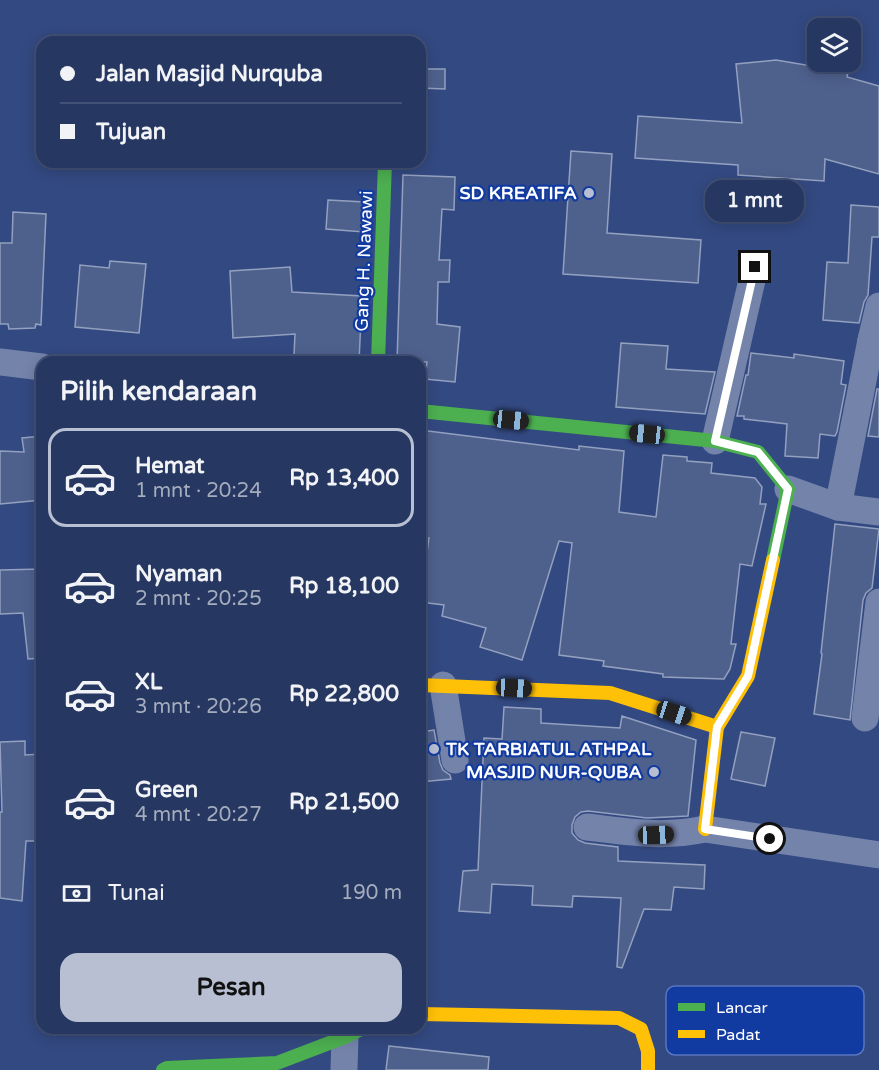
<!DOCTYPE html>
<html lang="id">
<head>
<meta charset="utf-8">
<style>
  body { margin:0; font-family:"Varela Round",sans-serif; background:#32426a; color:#f1f3f6; height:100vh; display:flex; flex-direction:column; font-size:22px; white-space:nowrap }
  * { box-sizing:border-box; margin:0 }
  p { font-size:20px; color:#a4acbd }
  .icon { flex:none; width:33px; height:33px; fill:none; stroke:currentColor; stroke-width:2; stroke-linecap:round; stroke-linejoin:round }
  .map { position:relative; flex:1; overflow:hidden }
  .sheet { position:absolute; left:36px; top:356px; width:390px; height:678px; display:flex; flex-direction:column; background:#263761; border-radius:18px; box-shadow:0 3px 15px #0003,0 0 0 2px #425176 }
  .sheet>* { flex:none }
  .hud { position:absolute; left:36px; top:36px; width:390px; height:132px; border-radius:18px; box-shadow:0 3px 15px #0003,0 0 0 2px #425176; display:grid; align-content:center; height:132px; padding:0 24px; background:#263761 }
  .buttons { position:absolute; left:807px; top:18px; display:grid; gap:12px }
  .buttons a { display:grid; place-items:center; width:54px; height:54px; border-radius:12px; background:#263761; box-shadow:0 3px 15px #0003,0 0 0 2px #425176; font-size:30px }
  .end { position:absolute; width:27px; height:27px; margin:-14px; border:8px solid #fff; background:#111; box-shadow:0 0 0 3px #111 }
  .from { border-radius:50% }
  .bubble { position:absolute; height:42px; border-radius:18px; background:#263761; box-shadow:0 3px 15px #0003,0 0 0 2px #425176; font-size:20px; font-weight:800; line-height:42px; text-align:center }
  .car { position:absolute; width:18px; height:36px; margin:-18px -9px; border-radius:8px; box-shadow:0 0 4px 2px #0007; background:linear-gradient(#222 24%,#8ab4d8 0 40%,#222 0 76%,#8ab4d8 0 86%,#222 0) }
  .hud b { display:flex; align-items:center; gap:21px; height:57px; font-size:22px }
  .hud b+b { border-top:2px solid #425176 }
  .hud i { width:15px; height:15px; background:#f1f3f6 }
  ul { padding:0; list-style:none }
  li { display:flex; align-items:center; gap:18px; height:99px; margin:0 12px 9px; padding:0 12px; border:3px solid transparent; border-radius:18px }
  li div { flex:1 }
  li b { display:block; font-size:22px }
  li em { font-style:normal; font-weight:800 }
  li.on { border-color:#b8bfd3 }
  li>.icon { width:54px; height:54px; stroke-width:1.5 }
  h2 { padding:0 24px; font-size:27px; line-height:72px }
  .pay { display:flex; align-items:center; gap:15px; height:66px; padding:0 24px; font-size:22px }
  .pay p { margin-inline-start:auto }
  .button { display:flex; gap:12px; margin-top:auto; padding:12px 24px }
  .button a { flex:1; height:69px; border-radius:18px; background:#b8bfd3; color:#111; font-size:24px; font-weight:800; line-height:69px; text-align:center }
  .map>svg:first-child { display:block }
  .building { fill:#4e618d; stroke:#93a0bf; stroke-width:1.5 }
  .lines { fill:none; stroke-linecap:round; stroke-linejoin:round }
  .street { stroke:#7483aa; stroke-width:27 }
  .fast { stroke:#4caf50; stroke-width:14 }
  .slow { stroke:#ffc107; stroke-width:14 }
  .route { stroke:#fff; stroke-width:8 }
  .poi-dot { fill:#b8bfd3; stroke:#123ba2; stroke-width:2 }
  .labels { text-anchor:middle; stroke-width:4.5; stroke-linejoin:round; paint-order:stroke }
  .poi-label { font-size:18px; font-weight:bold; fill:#fff; stroke:#123ba2; text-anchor:end }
  .street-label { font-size:18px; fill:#fff; stroke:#123ba2 }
  .key { fill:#123ba2; stroke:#5976be; stroke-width:1.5 }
  .key-label { font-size:16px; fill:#fff }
</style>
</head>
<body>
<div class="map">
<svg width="879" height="1070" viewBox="0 0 879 1070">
  <rect width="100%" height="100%" fill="#334981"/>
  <g class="building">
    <polygon points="776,60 848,72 847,77 879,86 879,174 825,159 824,181 738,175 738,165 635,158 638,116 742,123 736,64"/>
    <polygon points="420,69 445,69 445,89 420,88"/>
    <polygon points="571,151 612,154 607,233 701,240 698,283 563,274"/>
    <polygon points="403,175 455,177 454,210 442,209 439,260 450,260 449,282 438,282 437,324 460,327 455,382 425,379 427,362 397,362"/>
    <polygon points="328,200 365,202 364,232 326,229"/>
    <polygon points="851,205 879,207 879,237 872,237 868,295 864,302 859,323 823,320 827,262 848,263"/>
    <polygon points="13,212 46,214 41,325 36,324 35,328 9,329 8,324 0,324 0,243 12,243"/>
    <polygon points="110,261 146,264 139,333 75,327 80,265 109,268"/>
    <polygon points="290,267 292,292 362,296 359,362 332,362 294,355 295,334 233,338 230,271"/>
    <polygon points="621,343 668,346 666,369 715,372 705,414 616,407"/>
    <polygon points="751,353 794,358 794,354 844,361 841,384 846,385 837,432 835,436 820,434 818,458 785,456 787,424 744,419 744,416 737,416 746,375 748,375"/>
    <polygon points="877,389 879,389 879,437 868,436"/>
    <polygon points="420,430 579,450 579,446 624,451 619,512 656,517 663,455 687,457 687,461 712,463 711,473 755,478 762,487 760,504 766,504 752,566 740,564 731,644 736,644 730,669 724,679 663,677 663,674 603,666 604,661 559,655 572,543 559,541 522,660 480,647 486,628 442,616 444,605 420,602 429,538 420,538"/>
    <polygon points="42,436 42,500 0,504 0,451 24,452 22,438"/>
    <polygon points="835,524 879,529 872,588 866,593 863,600 850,720 814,714 822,654 821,653"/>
    <polygon points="42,569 42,658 28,659 23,613 0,614 0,570"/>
    <polygon points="504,707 541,709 541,723 620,728 622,716 696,740 688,816 647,818 588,811 581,812 575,817 572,825 572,833 578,840 585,843 618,847 618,861 705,865 704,889 674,887 671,910 644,909 622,968 617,967 621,898 573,896 572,907 532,905 533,886 492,884 490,913 459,911 463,871 478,870 484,738 502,739"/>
    <polygon points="434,730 440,763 443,770 450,775 451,779 420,782 420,732"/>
    <polygon points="741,732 775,738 765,786 731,779"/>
    <polygon points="25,741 25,755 42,754 42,790 37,791 37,841 26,841 22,901 0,898 0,812 2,812 0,742"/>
    <polygon points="389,1046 489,1057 488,1070 386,1070"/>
  </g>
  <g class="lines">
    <g class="street">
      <polyline points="871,340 879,306"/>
      <polyline points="0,362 42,367"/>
      <polyline points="715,441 755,267"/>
      <polyline points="788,489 838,507 871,340 879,342"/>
      <polyline points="838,507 879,512"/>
      <polyline points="443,685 455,760"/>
      <polyline points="865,718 879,602"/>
      <path d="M587 827C630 832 662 838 705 829L879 855"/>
      <polyline points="344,1070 345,1037"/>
    </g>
    <g class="fast">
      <polyline points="378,362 385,162"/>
      <polyline points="420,411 715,441 758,452 788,489 773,560"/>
      <polyline points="163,1070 167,1068 277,1063 345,1037 363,1028"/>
    </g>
    <g class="slow">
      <polyline points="420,685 610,693 717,727"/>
      <polyline points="705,829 717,727 748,676 773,560"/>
      <polyline points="420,1014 619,1018 641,1029 648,1051 648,1070"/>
    </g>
  </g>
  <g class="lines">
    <polyline class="route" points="755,267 715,441 758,452 788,489 748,676 717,727 705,829 770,839"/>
  </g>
  <g class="poi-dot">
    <circle cx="589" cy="193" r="6"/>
    <circle cx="434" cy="749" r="6"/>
    <circle cx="654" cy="772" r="6"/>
  </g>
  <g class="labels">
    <g class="poi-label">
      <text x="577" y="199">SD KREATIFA</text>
      <text x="446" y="755" text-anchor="start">TK TARBIATUL ATHPAL</text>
      <text x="642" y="778">MASJID NUR-QUBA</text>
    </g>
    <g class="street-label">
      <text transform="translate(364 261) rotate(-88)" y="6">Gang H. Nawawi</text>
    </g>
  </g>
  <rect x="666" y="986" width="198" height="69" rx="9" class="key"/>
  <rect x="678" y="1003" width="27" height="8" fill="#4caf50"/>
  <rect x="678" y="1030" width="27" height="8" fill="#ffc107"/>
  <g class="key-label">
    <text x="716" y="1013">Lancar</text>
    <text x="716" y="1040">Padat</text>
  </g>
</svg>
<div class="buttons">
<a><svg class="icon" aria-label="layers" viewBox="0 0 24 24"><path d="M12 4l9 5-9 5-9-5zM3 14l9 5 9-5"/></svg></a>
</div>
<i class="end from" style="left:770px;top:839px"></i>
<i class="end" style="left:755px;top:267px"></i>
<div class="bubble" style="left:705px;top:180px;width:99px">1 mnt</div>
<i class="car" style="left:511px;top:420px;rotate:96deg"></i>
<i class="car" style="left:647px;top:434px;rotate:276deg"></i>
<i class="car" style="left:514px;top:688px;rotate:93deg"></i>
<i class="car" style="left:674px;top:713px;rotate:108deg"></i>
<i class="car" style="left:656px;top:835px;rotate:88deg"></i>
<div class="hud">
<b><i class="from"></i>Jalan Masjid Nurquba</b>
<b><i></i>Tujuan</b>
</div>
<section class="sheet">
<h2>Pilih kendaraan</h2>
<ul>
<li class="on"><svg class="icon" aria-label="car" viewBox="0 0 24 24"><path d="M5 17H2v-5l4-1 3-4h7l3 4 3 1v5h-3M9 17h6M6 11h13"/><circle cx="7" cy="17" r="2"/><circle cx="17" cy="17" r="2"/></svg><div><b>Hemat</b><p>1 mnt · 20:24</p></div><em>Rp 13,400</em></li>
<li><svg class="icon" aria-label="car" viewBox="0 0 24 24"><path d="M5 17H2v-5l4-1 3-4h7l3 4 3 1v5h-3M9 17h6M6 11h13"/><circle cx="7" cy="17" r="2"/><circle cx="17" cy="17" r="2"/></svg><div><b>Nyaman</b><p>2 mnt · 20:25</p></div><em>Rp 18,100</em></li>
<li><svg class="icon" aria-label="car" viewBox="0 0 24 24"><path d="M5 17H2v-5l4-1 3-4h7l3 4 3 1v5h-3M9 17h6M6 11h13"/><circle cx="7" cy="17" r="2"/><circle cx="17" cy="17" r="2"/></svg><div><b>XL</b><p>3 mnt · 20:26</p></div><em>Rp 22,800</em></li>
<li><svg class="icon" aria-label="car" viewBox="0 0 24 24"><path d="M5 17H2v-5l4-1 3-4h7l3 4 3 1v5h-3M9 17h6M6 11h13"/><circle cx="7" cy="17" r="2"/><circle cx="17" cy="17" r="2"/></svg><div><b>Green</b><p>4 mnt · 20:27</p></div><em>Rp 21,500</em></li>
</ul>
<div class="pay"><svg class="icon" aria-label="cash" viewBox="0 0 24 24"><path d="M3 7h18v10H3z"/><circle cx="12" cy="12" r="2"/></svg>Tunai<p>190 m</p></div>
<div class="button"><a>Pesan</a></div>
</section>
</div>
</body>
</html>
